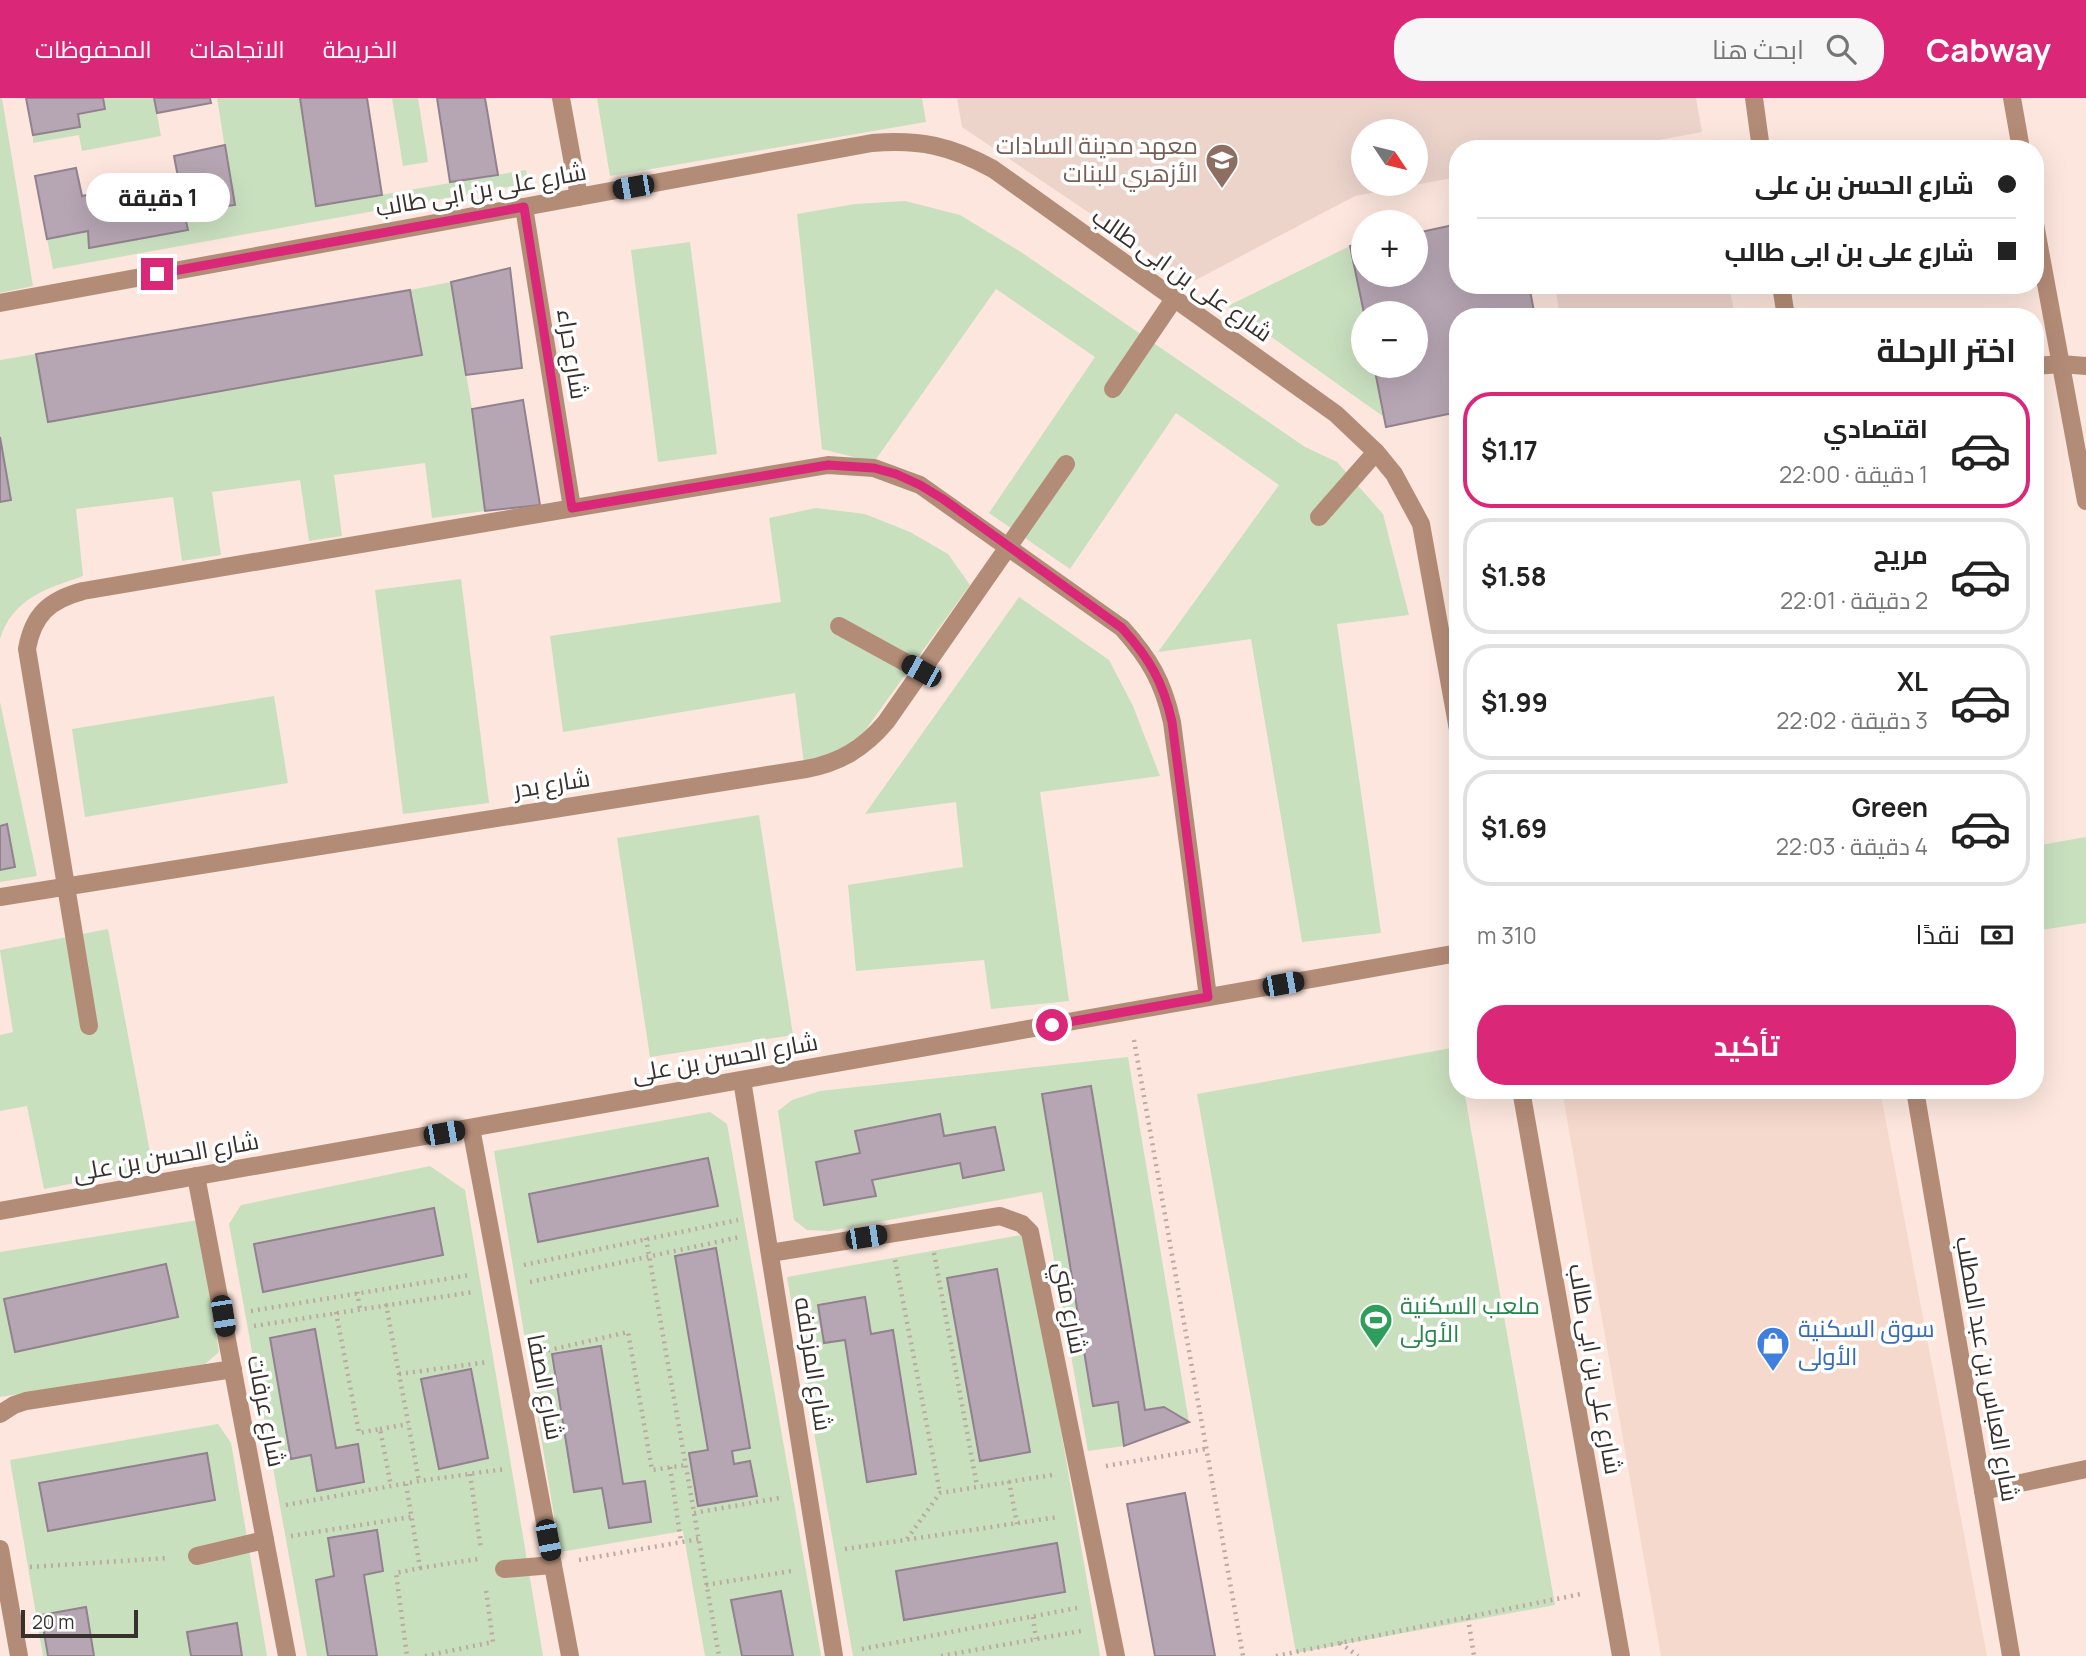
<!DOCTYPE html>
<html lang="ar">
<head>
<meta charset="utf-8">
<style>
  body { margin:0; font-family:Manrope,Cairo,sans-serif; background:#f6f6f6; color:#222; direction:rtl; height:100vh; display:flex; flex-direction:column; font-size:26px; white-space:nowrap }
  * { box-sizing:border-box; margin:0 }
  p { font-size:23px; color:#767676 }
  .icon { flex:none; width:38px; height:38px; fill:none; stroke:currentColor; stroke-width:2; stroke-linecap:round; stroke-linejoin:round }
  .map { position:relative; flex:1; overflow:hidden; direction:ltr }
  .side { position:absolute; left:1449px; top:210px; width:595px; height:791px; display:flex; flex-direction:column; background:#fff; border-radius:28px; box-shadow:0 7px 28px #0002; direction:rtl }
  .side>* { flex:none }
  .guide { position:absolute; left:1449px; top:42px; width:595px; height:154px; border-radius:28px; box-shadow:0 7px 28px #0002; direction:rtl; display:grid; align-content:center; height:154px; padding:0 28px; background:#fff }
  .needle { width:46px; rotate:125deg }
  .buttons { position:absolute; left:1351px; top:21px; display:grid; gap:14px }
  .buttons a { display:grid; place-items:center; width:77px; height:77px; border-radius:50%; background:#fff; box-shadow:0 7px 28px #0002; font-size:35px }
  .scale { position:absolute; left:21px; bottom:18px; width:117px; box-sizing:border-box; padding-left:7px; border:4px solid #38302c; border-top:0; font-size:19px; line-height:24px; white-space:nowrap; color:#38302c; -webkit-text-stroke:5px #fff; paint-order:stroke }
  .end { position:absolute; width:32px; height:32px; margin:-16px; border:9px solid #db2777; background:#fff; box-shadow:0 0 0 4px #fff }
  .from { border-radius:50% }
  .bubble { position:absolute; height:49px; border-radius:24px; background:#fff; box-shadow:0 7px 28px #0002; font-size:23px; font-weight:700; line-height:49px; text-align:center; direction:rtl }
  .car { position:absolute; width:21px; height:42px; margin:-21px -10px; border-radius:9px; box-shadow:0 0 5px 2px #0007; background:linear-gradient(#222 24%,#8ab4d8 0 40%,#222 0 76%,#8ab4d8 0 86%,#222 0) }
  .guide b { display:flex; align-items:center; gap:24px; height:66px; font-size:26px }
  .guide b+b { border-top:2px solid #e0e0e0 }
  .guide i { width:18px; height:18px; background:#222 }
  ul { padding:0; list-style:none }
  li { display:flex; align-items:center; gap:21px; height:116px; margin:0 14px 10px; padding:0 14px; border:4px solid #e0e0e0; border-radius:28px }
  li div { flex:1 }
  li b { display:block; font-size:26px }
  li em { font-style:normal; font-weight:700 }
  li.on { border-color:#db2777 }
  li>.icon { width:63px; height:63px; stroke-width:1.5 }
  h2 { padding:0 28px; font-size:32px; line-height:84px }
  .pay { display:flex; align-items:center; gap:18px; height:77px; padding:0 28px; font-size:26px }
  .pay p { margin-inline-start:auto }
  .button { display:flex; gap:14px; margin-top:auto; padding:14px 28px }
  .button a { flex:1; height:80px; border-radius:28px; background:#db2777; color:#fff; font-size:28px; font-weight:700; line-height:80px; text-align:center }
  header { display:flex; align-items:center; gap:42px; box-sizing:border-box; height:98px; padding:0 35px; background:#db2777; color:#fff }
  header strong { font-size:33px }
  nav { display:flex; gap:38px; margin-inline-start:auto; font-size:24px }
  .search { width:490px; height:63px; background:#f6f6f6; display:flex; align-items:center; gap:18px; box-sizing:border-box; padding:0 24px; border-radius:28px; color:#767676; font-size:26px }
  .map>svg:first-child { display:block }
  .built { fill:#f6d9cd }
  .education { fill:#ecd4cb; fill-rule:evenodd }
  .green { fill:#c9e0bf }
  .building { fill:#b6a5b3; stroke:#92818e; stroke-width:2 }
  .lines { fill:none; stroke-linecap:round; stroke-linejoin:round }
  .path { stroke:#bba9a2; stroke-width:4.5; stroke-dasharray:2 5; stroke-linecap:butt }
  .minor { stroke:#b38c77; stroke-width:18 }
  .route { stroke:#db2777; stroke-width:9 }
  .labels { text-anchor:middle; stroke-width:7; stroke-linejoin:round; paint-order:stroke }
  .education-label { font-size:24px; fill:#785e54; stroke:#fff; text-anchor:end }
  .street-label { font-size:24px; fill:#38302c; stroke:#fff }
  .leisure-label { font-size:24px; fill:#27864d; stroke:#fff; text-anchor:start }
  .shop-label { font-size:24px; fill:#366cbe; stroke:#fff; text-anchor:start }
</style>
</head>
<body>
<header>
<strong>Cabway</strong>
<div class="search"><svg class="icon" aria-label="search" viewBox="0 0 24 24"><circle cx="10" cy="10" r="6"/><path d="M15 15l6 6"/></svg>ابحث هنا</div>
<nav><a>الخريطة</a><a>الاتجاهات</a><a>المحفوظات</a></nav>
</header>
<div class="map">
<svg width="2086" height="1558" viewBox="0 0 2086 1558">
  <rect width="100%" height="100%" fill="#fce6dd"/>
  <polygon class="built" points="1562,992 1880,992 1987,1558 1661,1558"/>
  <g class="education">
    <path d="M957 0H1696L1702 34 1611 51H1458V79L1355 98 1192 184 962 29ZM1363 33H1416V86H1363Z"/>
    <polygon points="1555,187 1729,187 1735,219 1560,219"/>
  </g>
  <g class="green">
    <polygon points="0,0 2,0 33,188 0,195"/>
    <polygon points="103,0 154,0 161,38 82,53 79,37 33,45 33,37 79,29 78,16 105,11"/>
    <polygon points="217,0 300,0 316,108 526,72 529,85 53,171 47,141 88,133 90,150 187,132 184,114 234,107"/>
    <polygon points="392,0 418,0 428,64 403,68"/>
    <polygon points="597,0 922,0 926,24 610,78"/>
    <polygon points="905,103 960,117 1021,154 1305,349 1337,364 1383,416 1409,517 1337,526 1381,835 1302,844 1251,541 1158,554 1279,387 1176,315 1070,471 989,415 1095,259 996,191 874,364 822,351 797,116 855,106"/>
    <polygon points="690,144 717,356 658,364 631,152"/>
    <polygon points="1350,148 1364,215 1363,268 1374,268 1384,319 1228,208"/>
    <path d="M451 184 472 311 485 413 432 420 425 365 334 377 342 438 309 443 300 382 212 394 221 457 182 463 173 399 76 411 83 478C46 491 13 500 0 541V404L11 402 0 339V262L36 256 49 323 421 257 410 192Z"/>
    <polygon points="816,410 865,416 910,434 948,456 970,487 851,652 804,666 795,595 563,634 550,538 781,504 769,420"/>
    <polygon points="461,481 489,705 403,716 375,492"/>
    <polygon points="1019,499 1109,562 1133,608 1160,678 1040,694 1069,903 991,911 984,862 856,873 848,787 963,769 956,704 865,716"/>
    <polygon points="274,598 288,685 85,719 72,631"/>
    <polygon points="0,604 37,778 0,784"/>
    <polygon points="759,717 793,937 650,959 617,740"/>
    <polygon points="2086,739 2086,825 2035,833 2035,748"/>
    <polygon points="108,831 153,1070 44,1091 27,1008 0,1013 0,937 13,934 0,852"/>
    <polygon points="1457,949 1458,992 1464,992 1555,1507 1296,1555 1197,996"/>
    <polygon points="1128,959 1189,1324 1164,1309 1145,1312 1091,988 1043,996 1093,1308 1118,1304 1124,1348 1088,1353 1042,1094 829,1133 807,1132 794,1122 778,1013 792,1002 820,993"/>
    <polygon points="710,1014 727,1026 821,1558 705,1558 683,1433 560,1454 494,1053"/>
    <polygon points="430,1068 465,1092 543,1558 307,1558 229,1126 241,1107"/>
    <polygon points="198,1122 219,1254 205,1266 0,1299 0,1154"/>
    <polygon points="1027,1136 1100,1558 853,1558 787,1179"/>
    <polygon points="218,1326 231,1345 267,1558 43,1558 10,1362"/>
  </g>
  <g class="building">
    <polygon points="26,0 103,0 105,11 78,16 80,29 33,37"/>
    <polygon points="154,0 210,0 211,5 157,15"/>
    <polygon points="300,0 367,0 382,97 316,108"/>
    <polygon points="437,0 485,0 498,77 450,84"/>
    <polygon points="225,47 235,107 184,114 188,132 89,150 88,133 47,141 35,78 76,70 82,98 178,79 174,58"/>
    <polygon points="1458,126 1458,187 1529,187 1535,219 1458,219 1458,314 1386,329 1374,268 1416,268 1416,215 1364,215 1350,148 1363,145 1363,177 1416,177 1416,135"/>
    <polygon points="510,170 522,270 466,277 451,184"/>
    <polygon points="410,192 422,257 48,324 36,256"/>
    <polygon points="523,302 540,407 485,413 472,311"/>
    <polygon points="0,339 11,402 0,404"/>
    <polygon points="7,726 15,769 0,772 0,728"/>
    <polygon points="1091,988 1145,1312 1164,1309 1189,1324 1124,1348 1118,1304 1093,1308 1042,996"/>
    <polygon points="940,1016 944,1038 995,1029 1004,1072 963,1080 960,1065 872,1082 876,1098 824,1107 816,1064 860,1055 855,1033"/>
    <polygon points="708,1060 718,1108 538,1144 529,1096"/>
    <polygon points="434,1110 443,1157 263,1194 254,1146"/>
    <polygon points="716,1150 750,1350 732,1353 734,1366 750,1363 757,1398 698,1408 689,1355 708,1352 675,1158"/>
    <polygon points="166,1166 178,1219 15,1254 4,1201"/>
    <polygon points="997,1171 1030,1354 980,1363 947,1180"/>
    <polygon points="865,1199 871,1236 893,1232 916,1376 867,1384 845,1242 824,1245 818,1207"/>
    <polygon points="315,1231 336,1350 358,1346 364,1384 317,1393 311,1357 291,1361 270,1240"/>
    <polygon points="601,1248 623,1386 645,1383 651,1424 609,1430 602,1390 574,1394 552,1256"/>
    <polygon points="471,1271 488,1360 439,1371 421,1281"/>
    <polygon points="207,1355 215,1402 48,1433 39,1385"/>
    <polygon points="1185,1395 1215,1558 1155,1558 1127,1406"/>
    <polygon points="377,1432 383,1473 364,1477 377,1558 328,1558 316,1482 334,1478 328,1440"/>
    <polygon points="1057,1445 1065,1494 904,1522 896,1473"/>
    <polygon points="781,1493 793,1558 742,1558 731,1502"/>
    <polygon points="86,1509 94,1558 48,1558 41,1517"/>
    <polygon points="237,1525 242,1558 191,1558 187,1534"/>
  </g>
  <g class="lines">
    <g class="path">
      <polyline points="1134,942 1243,1558"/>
      <polyline points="646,1140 719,1558"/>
      <polyline points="934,1155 977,1388"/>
      <polyline points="895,1162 940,1395"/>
      <polyline points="524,1167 738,1122"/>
      <polyline points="530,1184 740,1139"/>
      <polyline points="357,1194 360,1211"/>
      <polyline points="386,1206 419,1383"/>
      <polyline points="251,1213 470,1177"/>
      <polyline points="336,1214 359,1335 380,1331 391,1388"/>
      <polyline points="254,1228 473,1194"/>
      <polyline points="541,1254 628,1234 652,1372 686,1367"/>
      <polyline points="399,1276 488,1264"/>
      <polyline points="380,1331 408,1326"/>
      <polyline points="1106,1368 1205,1351"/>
      <polyline points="670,1369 681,1444"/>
      <polyline points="470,1376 481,1452"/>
      <polyline points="1009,1383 1017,1426"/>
      <polyline points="406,1386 420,1470 396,1475 407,1558"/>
      <polyline points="286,1407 419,1383 505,1371"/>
      <polyline points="694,1415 779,1400"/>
      <polyline points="291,1438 411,1419"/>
      <polyline points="907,1441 940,1395 1052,1377"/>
      <polyline points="845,1451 1058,1419"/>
      <polyline points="579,1462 699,1441"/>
      <polyline points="30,1469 168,1460"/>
      <polyline points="420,1470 478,1461"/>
      <polyline points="706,1487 791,1473"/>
      <polyline points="1033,1519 1036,1541"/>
      <polyline points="1468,1520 1474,1558"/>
      <polyline points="1340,1545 1358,1558"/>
      <polyline points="862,1551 1077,1510"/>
      <polyline points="425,1558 493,1544 486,1492"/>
      <polyline points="941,1558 1081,1533"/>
      <polyline points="1276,1558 1581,1496"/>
    </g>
    <g class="minor">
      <polyline points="561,0 579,99"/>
      <polyline points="1754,0 1761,51"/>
      <polyline points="2012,0 2021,51"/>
      <polyline points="524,109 572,410"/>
      <polyline points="2035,126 2086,403"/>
      <polyline points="1781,187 1786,219"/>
      <path d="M0 205 872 45C920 41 951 48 993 71L1336 316 1376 354 1394 376 1421 426 1458 632"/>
      <polyline points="2035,268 2061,266 2086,268"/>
      <polyline points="1113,291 1174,201"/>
      <polyline points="1319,419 1376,354"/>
      <polyline points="839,528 921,573"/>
      <path d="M0 799 806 671C840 665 864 650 886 624L1066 366"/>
      <path d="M89 928 27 551C33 517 49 502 83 493L828 367 874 370 920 387 1122 530C1150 561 1163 584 1172 624L1208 899"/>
      <polyline points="742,982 834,1558"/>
      <polyline points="1521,992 1621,1558"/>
      <polyline points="1915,992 2011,1558"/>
      <polyline points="471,1030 570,1558"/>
      <polyline points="196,1078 287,1558"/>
      <polyline points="0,1113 1458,855"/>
      <polyline points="770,1155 1000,1118 1022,1126 1030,1134 1116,1558"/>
      <polyline points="0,1316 14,1307 26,1303 233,1271"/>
      <polyline points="1983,1393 2086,1371"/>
      <polyline points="0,1451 19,1558"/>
      <polyline points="197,1458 265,1442"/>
      <polyline points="504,1471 553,1467"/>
    </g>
  </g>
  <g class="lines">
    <path class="route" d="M157 176 524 109 572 410 828 367 874 370 896 376 920 387 943 401 1122 530C1150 561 1163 584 1172 624L1208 899 1052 927"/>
  </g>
  <defs>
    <symbol id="school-pin" viewBox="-11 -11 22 30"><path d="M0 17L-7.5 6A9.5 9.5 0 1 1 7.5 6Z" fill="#8d6e63" stroke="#fff"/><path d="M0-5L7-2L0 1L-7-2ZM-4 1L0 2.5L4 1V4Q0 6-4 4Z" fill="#fff"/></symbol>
    <symbol id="stadium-pin" viewBox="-11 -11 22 30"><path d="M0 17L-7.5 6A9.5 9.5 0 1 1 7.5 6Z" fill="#2e9e5b" stroke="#fff"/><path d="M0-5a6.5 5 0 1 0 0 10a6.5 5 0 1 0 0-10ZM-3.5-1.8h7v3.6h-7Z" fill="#fff"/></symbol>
    <symbol id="shop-pin" viewBox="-11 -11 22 30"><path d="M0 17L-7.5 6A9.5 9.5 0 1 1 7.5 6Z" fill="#3f7fe0" stroke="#fff"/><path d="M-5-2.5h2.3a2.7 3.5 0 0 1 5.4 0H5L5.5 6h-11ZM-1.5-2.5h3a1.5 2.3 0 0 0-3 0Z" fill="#fff"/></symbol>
  </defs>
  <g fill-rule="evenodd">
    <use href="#school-pin" x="1203" y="43" width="38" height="52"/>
    <use href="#stadium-pin" x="1357" y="1203" width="38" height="52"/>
    <use href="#shop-pin" x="1754" y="1226" width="38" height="52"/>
  </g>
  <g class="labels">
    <g class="education-label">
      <text x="1198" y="56">معهد مدينة السادات<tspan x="1198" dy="28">الأزهري للبنات</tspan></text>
    </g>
    <g class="street-label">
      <text transform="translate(481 92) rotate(-10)" y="8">شارع على بن ابى طالب</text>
      <text transform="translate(1182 177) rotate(35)" y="8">شارع على بن ابى طالب</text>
      <text transform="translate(572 256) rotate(81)" y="8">شارع حراء</text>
      <text transform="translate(552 686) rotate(-9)" y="8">شارع بدر</text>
      <text transform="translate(725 960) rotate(-10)" y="8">شارع الحسن بن على</text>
      <text transform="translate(166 1059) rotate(-10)" y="8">شارع الحسن بن على</text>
      <text transform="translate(1070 1210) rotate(79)" y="8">شارع مني</text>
      <text transform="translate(813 1266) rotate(81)" y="8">شارع المزدلفه</text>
      <text transform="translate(1595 1271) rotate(80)" y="8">شارع على بن ابى طالب</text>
      <text transform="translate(1987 1271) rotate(80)" y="8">شارع العباس بن عبد المطلب</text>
      <text transform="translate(545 1289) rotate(79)" y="8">شارع الصفا</text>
      <text transform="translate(266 1313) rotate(79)" y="8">شارع عرفات</text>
    </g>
    <g class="leisure-label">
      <text x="1400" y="1216">ملعب السكنية<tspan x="1400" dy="28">الأولى</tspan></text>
    </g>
    <g class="shop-label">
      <text x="1798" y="1239">سوق السكنية<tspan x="1798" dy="28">الأولى</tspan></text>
    </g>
  </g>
</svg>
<div class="buttons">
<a><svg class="needle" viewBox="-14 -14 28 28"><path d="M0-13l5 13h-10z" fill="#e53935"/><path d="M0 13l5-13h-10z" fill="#767676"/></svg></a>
<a>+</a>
<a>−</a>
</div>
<div class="scale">20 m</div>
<i class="end from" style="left:1052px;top:927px"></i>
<i class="end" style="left:157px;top:176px"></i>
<div class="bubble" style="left:86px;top:75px;width:144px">1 دقيقة</div>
<i class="car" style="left:633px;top:89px;rotate:260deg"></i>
<i class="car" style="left:921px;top:573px;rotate:299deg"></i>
<i class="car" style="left:1283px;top:886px;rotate:80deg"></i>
<i class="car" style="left:444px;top:1035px;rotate:80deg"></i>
<i class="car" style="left:866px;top:1139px;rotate:81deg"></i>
<i class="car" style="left:223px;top:1218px;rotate:171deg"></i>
<i class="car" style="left:548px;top:1442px;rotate:169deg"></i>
<div class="guide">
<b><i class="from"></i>شارع الحسن بن على</b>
<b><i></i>شارع على بن ابى طالب</b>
</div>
<section class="side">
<h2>اختر الرحلة</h2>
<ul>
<li class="on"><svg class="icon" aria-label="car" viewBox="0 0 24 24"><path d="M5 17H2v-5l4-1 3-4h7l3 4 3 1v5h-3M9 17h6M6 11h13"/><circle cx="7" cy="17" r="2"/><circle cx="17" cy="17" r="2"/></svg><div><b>اقتصادي</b><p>1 دقيقة · 22:00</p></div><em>$1.17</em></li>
<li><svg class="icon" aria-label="car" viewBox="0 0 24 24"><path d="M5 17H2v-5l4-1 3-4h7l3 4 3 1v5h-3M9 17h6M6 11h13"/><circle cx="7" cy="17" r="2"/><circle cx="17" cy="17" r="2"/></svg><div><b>مريح</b><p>2 دقيقة · 22:01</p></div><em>$1.58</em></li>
<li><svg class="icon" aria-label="car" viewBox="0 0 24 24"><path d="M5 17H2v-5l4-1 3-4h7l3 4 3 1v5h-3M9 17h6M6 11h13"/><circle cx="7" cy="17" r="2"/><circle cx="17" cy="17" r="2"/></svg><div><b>XL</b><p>3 دقيقة · 22:02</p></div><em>$1.99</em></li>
<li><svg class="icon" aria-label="car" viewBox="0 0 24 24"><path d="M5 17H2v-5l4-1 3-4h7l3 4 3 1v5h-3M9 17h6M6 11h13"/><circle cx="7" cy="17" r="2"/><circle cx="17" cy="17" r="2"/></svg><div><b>Green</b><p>4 دقيقة · 22:03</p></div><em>$1.69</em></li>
</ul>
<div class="pay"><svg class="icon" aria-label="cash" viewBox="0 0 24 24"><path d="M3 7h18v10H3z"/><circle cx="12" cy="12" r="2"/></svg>نقدًا<p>310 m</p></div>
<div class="button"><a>تأكيد</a></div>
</section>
</div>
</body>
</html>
